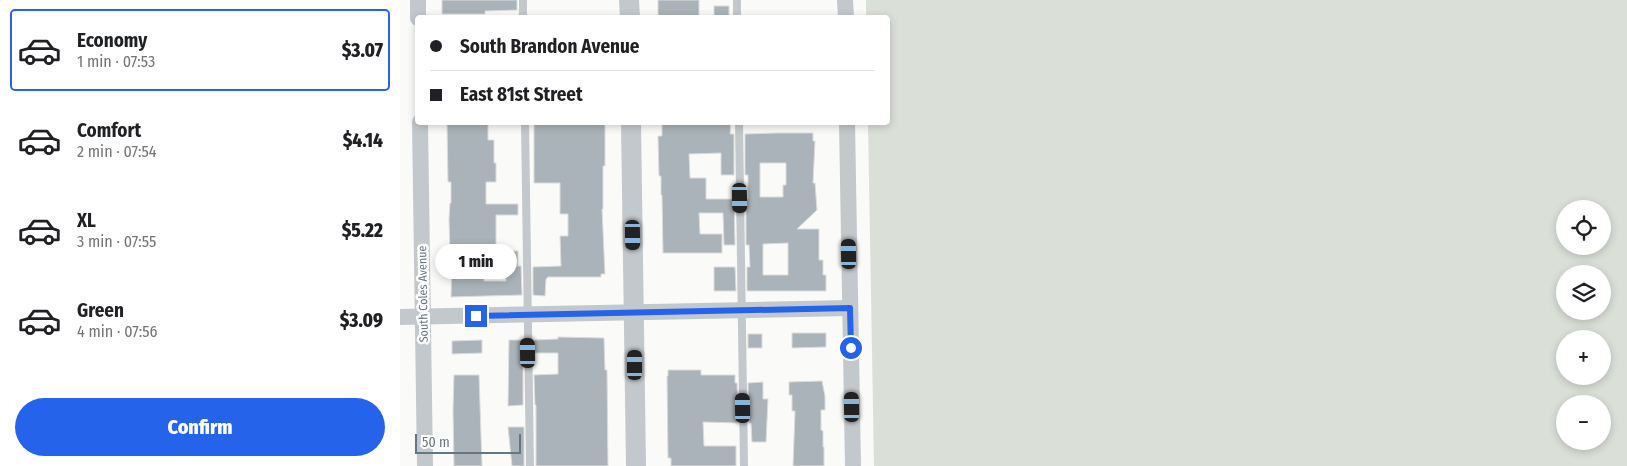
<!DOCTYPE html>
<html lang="en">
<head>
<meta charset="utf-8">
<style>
  body { margin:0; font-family:"Fira Sans Condensed",sans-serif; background:#f2f2f2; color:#202124; height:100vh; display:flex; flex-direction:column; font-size:19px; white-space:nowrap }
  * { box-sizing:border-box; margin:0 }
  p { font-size:16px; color:#757577 }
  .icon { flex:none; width:28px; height:28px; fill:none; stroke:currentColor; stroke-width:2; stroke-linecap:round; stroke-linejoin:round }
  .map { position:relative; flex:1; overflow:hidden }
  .panel { display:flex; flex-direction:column; background:#fff; width:400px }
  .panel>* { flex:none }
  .banner { position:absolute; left:15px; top:15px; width:475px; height:110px; border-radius:5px; box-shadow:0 2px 8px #0003; display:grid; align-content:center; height:110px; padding:0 15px; background:#fff }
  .fabs { position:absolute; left:1156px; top:200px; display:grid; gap:10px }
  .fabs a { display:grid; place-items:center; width:55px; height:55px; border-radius:50%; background:#fff; box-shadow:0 2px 8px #0003; font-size:25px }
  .scale { position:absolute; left:15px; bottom:12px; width:106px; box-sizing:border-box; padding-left:5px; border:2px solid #657683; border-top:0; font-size:14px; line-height:18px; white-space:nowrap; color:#657683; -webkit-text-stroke:4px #fff; paint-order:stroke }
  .end { position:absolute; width:22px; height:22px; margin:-11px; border:6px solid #2563eb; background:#fff; box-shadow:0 0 0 2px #fff }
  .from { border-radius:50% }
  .bubble { position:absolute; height:35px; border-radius:18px; background:#fff; box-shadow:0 2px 8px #0003; font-size:16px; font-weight:800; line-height:35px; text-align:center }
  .car { position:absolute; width:15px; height:30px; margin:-15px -8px; border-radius:6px; box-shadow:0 0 4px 1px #0007; background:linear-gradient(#222 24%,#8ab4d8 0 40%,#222 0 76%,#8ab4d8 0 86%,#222 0) }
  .banner b { display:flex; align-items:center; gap:18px; height:48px; font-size:19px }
  .banner b+b { border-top:1px solid #e0e0e0 }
  .banner i { width:12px; height:12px; background:#202124 }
  ul { padding:9px 0 0; list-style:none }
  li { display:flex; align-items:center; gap:15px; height:82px; margin:0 10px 8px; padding:0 5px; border:2px solid transparent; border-radius:5px }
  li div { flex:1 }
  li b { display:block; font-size:19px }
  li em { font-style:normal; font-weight:800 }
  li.on { border-color:#2563eb }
  li>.icon { width:45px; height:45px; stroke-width:1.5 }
  .action { display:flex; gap:10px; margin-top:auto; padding:10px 15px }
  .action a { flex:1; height:58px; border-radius:30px; background:#2563eb; color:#fff; font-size:20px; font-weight:800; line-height:58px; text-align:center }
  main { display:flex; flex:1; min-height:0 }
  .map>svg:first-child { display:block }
  .green { fill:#dadfd7; fill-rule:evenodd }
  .building { fill:#aab3b9; stroke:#dcdcda; fill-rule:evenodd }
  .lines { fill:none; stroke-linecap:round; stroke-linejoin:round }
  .service { stroke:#c3c8cc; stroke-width:8 }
  .minor { stroke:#c3c8cc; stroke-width:16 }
  .tertiary { stroke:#c3c8cc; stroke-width:20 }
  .route { stroke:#2563eb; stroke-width:6 }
  .labels { text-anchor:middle; stroke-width:5; stroke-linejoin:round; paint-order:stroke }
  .street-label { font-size:12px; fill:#657683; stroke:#fff }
</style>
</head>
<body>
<main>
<section class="panel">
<ul>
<li class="on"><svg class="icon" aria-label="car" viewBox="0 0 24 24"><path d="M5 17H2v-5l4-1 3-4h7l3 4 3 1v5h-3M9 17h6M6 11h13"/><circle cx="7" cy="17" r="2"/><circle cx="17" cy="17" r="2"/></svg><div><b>Economy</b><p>1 min · 07:53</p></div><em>$3.07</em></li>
<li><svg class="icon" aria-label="car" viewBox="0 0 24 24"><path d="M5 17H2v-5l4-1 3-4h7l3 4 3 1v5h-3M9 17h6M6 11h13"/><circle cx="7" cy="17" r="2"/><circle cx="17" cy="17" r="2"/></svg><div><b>Comfort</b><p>2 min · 07:54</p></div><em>$4.14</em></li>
<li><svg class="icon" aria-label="car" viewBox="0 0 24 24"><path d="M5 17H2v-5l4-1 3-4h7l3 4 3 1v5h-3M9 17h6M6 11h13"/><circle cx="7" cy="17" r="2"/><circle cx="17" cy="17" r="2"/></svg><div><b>XL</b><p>3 min · 07:55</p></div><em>$5.22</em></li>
<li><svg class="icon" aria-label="car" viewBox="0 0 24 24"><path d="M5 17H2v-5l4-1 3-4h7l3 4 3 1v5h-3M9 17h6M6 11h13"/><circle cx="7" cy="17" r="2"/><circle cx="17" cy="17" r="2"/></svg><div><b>Green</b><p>4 min · 07:56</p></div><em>$3.09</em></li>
</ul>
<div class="action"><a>Confirm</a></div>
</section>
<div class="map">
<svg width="1227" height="466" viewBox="0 0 1227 466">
  <rect width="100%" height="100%" fill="#fafaf8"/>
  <path class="green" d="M466 0H1227V466H474L468 123 488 122V18L466 17ZM1165 209H1202V246H1165ZM1165 274H1202V311H1165ZM1165 339H1202V376H1165ZM1165 404H1202V441H1165Z"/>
  <g class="building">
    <polygon points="42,0 117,0 117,10 85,11 85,14 42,14"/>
    <rect x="258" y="0" width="41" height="16"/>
    <rect x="314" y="6" width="15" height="12"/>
    <polygon points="205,122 205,166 203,166 203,209 202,209 205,274 201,274 201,277 148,277 146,279 145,296 133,295 133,267 161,266 160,236 168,236 168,214 160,214 160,183 134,183 134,123"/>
    <polygon points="262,122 331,122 330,134 334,134 334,175 321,175 321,153 289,154 290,178 306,178 306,199 334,199 335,245 324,245 323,213 299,213 300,234 322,234 322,253 263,253 262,195 261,195 261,176 259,176 258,136 262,136"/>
    <polygon points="88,123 88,140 94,140 94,163 96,163 96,182 86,182 86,204 118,204 118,215 96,215 96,254 84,254 84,281 106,281 105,251 118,251 118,266 121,266 122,295 51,297 52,254 50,254 49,219 50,203 51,203 51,182 48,182 47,124"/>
    <path d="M378 133H413V141H415L413 183H415L417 210 397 229H419V260H423V275H426V291H347V267H350L349 245H346V199H348V175H345V134ZM360 163H386V185H383V197H360ZM388 243V275H363V244Z"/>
    <polygon points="314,267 335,267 336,291 314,291"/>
    <polygon points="392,333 426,333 426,347 392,348"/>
    <rect x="348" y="334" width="14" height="14"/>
    <polygon points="158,337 204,338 205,370 207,370 208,466 136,466 136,405 135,405 134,375 158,374 158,353 134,353 134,340 158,339"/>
    <polygon points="82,340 82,353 52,354 52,341"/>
    <polygon points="109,340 123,340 123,405 108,406"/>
    <polygon points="268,370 301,370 301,375 335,375 335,383 337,383 338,423 303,422 304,446 336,446 336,466 271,466 271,458 268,458 267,376 268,376"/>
    <polygon points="54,375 79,375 82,466 54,466 53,411"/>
    <polygon points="422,381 425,396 425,410 421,410 421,430 423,431 423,447 424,447 424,466 393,466 395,411 392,411 392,395 389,395 389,382"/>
    <polygon points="363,382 363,399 368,399 366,442 352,442 351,423 349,423 348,383"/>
    <polygon points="108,427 124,427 124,466 112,466"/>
  </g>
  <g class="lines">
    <g class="service">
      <polyline points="123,0 123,18"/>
      <polyline points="337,0 337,18"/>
      <polyline points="125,122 130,466"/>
      <polyline points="339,122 344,466"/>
    </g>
    <g class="minor">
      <polyline points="18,0 18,18"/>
      <polyline points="445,0 446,18"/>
      <polyline points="20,122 25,466"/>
      <polyline points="447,122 453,466"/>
      <polyline points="0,317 450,308"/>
    </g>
    <g class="tertiary">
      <polyline points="229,0 230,18"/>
      <polyline points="231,122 236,466"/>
    </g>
  </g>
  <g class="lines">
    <polyline class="route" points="76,316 450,308 451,348"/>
  </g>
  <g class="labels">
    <g class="street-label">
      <text transform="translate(23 294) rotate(-91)" y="4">South Coles Avenue</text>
    </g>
  </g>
</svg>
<div class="fabs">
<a><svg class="icon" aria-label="locate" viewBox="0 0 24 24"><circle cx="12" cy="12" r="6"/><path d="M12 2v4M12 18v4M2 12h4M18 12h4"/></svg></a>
<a><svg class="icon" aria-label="layers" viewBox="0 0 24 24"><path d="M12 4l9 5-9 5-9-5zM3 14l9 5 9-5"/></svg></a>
<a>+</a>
<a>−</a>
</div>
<div class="scale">50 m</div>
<i class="end from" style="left:451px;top:348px"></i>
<i class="end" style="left:76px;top:316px"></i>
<div class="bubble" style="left:35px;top:244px;width:82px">1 min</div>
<i class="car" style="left:340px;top:198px;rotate:179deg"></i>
<i class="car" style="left:233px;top:235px;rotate:179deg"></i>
<i class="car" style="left:449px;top:254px;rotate:359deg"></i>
<i class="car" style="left:128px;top:353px;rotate:359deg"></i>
<i class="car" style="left:235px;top:365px;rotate:0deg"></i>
<i class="car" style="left:452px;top:407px;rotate:359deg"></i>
<i class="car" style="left:343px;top:408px;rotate:359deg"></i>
<div class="banner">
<b><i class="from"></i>South Brandon Avenue</b>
<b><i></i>East 81st Street</b>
</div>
</div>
</main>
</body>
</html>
